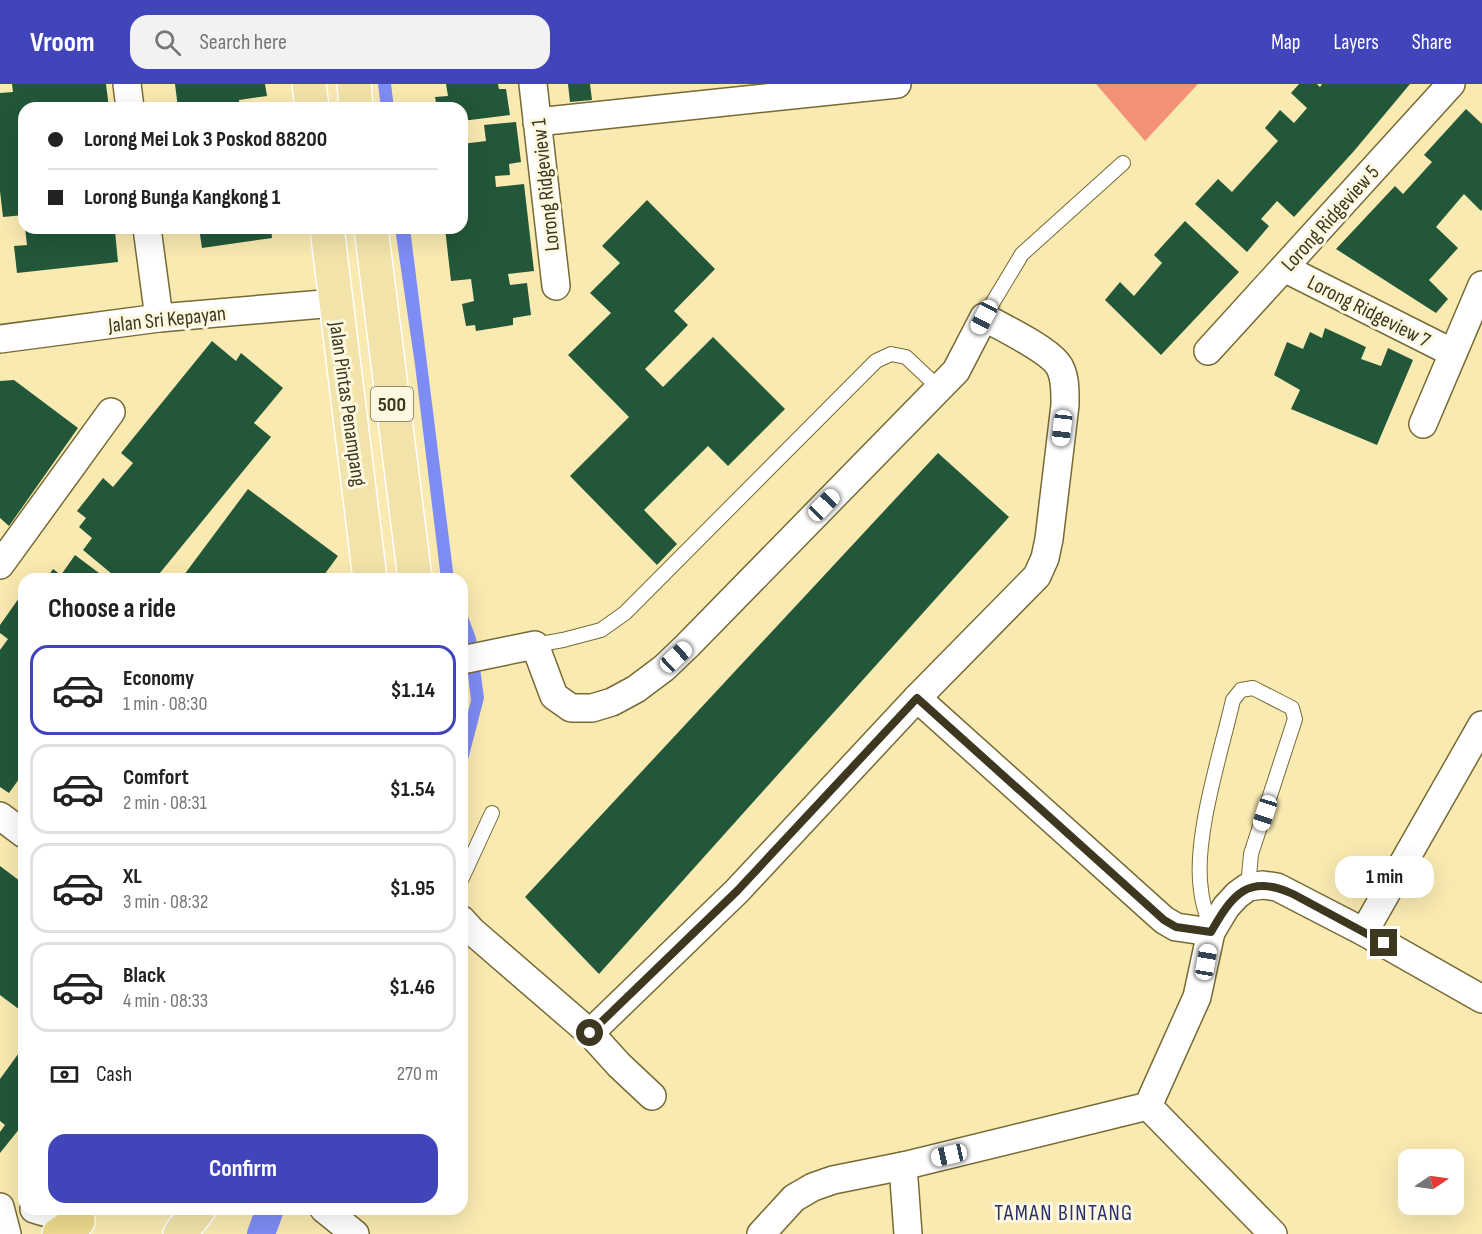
<!DOCTYPE html>
<html lang="en">
<head>
<meta charset="utf-8">
<style>
  body { margin:0; font-family:"Sofia Sans Condensed",sans-serif; background:#f2f2f2; color:#222; height:100vh; display:flex; flex-direction:column; font-size:22px; white-space:nowrap }
  * { box-sizing:border-box; margin:0 }
  p { font-size:20px; color:#767676 }
  .icon { flex:none; width:33px; height:33px; fill:none; stroke:currentColor; stroke-width:2; stroke-linecap:round; stroke-linejoin:round }
  .map { position:relative; flex:1; overflow:hidden }
  .side { position:absolute; left:18px; top:489px; width:450px; height:642px; display:flex; flex-direction:column; background:#fff; border-radius:18px; box-shadow:0 6px 24px #0002 }
  .side>* { flex:none }
  .hud { position:absolute; left:18px; top:18px; width:450px; height:132px; border-radius:18px; box-shadow:0 6px 24px #0002; display:grid; align-content:center; height:132px; padding:0 30px; background:#fff }
  .needle { width:39px; rotate:77deg }
  .buttons { position:absolute; left:1398px; top:1065px; display:grid; gap:12px }
  .buttons a { display:grid; place-items:center; width:66px; height:66px; border-radius:12px; background:#fff; box-shadow:0 6px 24px #0002; font-size:30px }
  .end { position:absolute; width:27px; height:27px; margin:-14px; border:8px solid #3d3720; background:#fff; box-shadow:0 0 0 3px #fff }
  .from { border-radius:50% }
  .bubble { position:absolute; height:42px; border-radius:18px; background:#fff; box-shadow:0 6px 24px #0002; font-size:20px; font-weight:700; line-height:42px; text-align:center }
  .car { position:absolute; width:18px; height:36px; margin:-18px -9px; border-radius:8px; box-shadow:0 0 4px 2px #0007; background:linear-gradient(#fff 24%,#345 0 40%,#fff 0 76%,#345 0 86%,#fff 0) }
  .hud b { display:flex; align-items:center; gap:21px; height:57px; font-size:22px }
  .hud b+b { border-top:2px solid #e0e0e0 }
  .hud i { width:15px; height:15px; background:#222 }
  ul { padding:0; list-style:none }
  li { display:flex; align-items:center; gap:18px; height:90px; margin:0 12px 9px; padding:0 18px; border:3px solid #e0e0e0; border-radius:18px }
  li div { flex:1 }
  li b { display:block; font-size:22px }
  li em { font-style:normal; font-weight:700 }
  li.selected { border-color:#4245ba }
  li>.icon { width:54px; height:54px; stroke-width:1.5 }
  h2 { padding:0 30px; font-size:27px; line-height:72px }
  .pay { display:flex; align-items:center; gap:15px; height:66px; padding:0 30px; font-size:22px }
  .pay p { margin-inline-start:auto }
  .cta { display:flex; gap:12px; margin-top:auto; padding:12px 30px }
  .cta a { flex:1; height:69px; border-radius:18px; background:#4245ba; color:#fff; font-size:24px; font-weight:700; line-height:69px; text-align:center }
  header { display:flex; align-items:center; gap:36px; box-sizing:border-box; height:84px; padding:0 30px; background:#4245ba; color:#fff }
  header strong { font-size:28px }
  nav { display:flex; gap:33px; margin-inline-start:auto; font-size:21px }
  .search { width:420px; height:54px; background:#f2f2f2; display:flex; align-items:center; gap:15px; box-sizing:border-box; padding:0 21px; border-radius:18px; color:#767676; font-size:22px }
  .map>svg:first-child { display:block }
  .forest { fill:#f49278 }
  .water { fill:#7e8cf5 }
  .lines { fill:none; stroke-linecap:round; stroke-linejoin:round }
  .canal { stroke:#7e8cf5; stroke-width:28 }
  .building { fill:#235739 }
  .service-casing { stroke:#776a34; stroke-width:16 }
  .minor-casing { stroke:#776a34; stroke-width:30 }
  .primary-casing { stroke:#fff; stroke-width:36 }
  .trunk-casing { stroke:#fff; stroke-width:36 }
  .service { stroke:#fff; stroke-width:14 }
  .minor { stroke:#fff; stroke-width:27 }
  .primary { stroke:#f2e3aa; stroke-width:33 }
  .trunk { stroke:#eeda8e; stroke-width:33 }
  .route { stroke:#3d3720; stroke-width:8 }
  .labels { text-anchor:middle; stroke-width:6; stroke-linejoin:round; paint-order:stroke }
  .shield { fill:#fdf8e1; stroke:#77715a; stroke-width:1.5 }
  .shield-label { font-size:20px; font-weight:bold; fill:#3d3720 }
  .street-label { font-size:21px; fill:#3d3720; stroke:#fdf8e1 }
  .neighbourhood-label { font-size:22px; letter-spacing:1.5px; fill:#292f68; stroke:#fdf8e1 }
</style>
</head>
<body>
<header>
<strong>Vroom</strong>
<div class="search"><svg class="icon" aria-label="search" viewBox="0 0 24 24"><circle cx="10" cy="10" r="6"/><path d="M15 15l6 6"/></svg>Search here</div>
<nav><a>Map</a><a>Layers</a><a>Share</a></nav>
</header>
<div class="map">
<svg width="1482" height="1150" viewBox="0 0 1482 1150">
  <rect width="100%" height="100%" fill="#f9eab1"/>
  <polygon class="forest" points="1096,0 1198,0 1145,57"/>
  <g class="water">
    <polygon points="378,0 391,0 394,24 381,24"/>
    <polygon points="395,144 410,144 454,495 441,495 415,281"/>
    <polygon points="462,516 476,554 484,614 462,699 462,653 471,616 464,557 462,551"/>
  </g>
  <g class="lines">
    <polyline class="canal" points="261,1150 270,1125"/>
  </g>
  <g class="building">
    <polygon points="12,0 106,0 109,24 24,24 24,131 3,133 0,107 0,9 13,8"/>
    <polygon points="175,0 265,0 267,12 239,16 240,24 178,24"/>
    <polygon points="446,0 498,0 499,5 506,5 510,31 462,37 462,24 437,24 435,13 448,12"/>
    <polygon points="568,0 590,0 592,16 570,18"/>
    <polygon points="1299,0 1317,0 1320,3 1322,0 1410,0 1354,67 1294,133 1277,117 1261,135 1269,142 1247,168 1195,120 1218,95 1232,108 1278,57 1265,44 1280,26 1294,39 1307,24 1291,9"/>
    <polygon points="1466,25 1482,40 1482,125 1481,127 1464,110 1436,143 1458,164 1429,196 1448,215 1436,229 1336,165 1395,102 1403,110 1432,78 1424,71"/>
    <polygon points="516,38 521,78 509,80 510,91 495,92 496,103 524,100 534,187 508,190 510,201 527,199 531,231 513,234 513,241 476,247 475,241 466,242 462,220 474,217 471,195 451,197 445,144 462,144 462,60 486,57 484,41"/>
    <polygon points="647,116 715,185 674,227 688,241 645,285 663,303 713,253 785,325 728,382 708,362 644,426 677,460 657,481 570,392 629,333 568,271 611,229 590,209 620,179 602,162"/>
    <polygon points="1185,137 1239,188 1161,271 1105,216 1120,198 1134,212 1162,179 1154,171"/>
    <polygon points="25,144 105,144 105,148 115,147 118,178 17,189 14,162 27,161"/>
    <polygon points="199,144 271,144 272,154 202,164"/>
    <polygon points="1325,244 1366,263 1361,275 1381,282 1388,264 1413,276 1377,361 1291,325 1300,306 1274,291 1287,258 1303,265 1310,248 1322,254"/>
    <polygon points="212,257 236,277 241,269 283,304 254,339 271,353 155,495 118,495 83,466 92,454 79,443 86,434 77,427 103,394 113,403 133,379 121,369"/>
    <polygon points="14,296 78,344 9,442 0,434 0,297"/>
    <polygon points="938,369 1009,433 599,890 525,813"/>
    <polygon points="248,405 338,472 321,495 181,495"/>
    <polygon points="75,471 107,495 46,495 53,485 61,491"/>
    <polygon points="24,507 24,688 9,709 0,703 0,566 8,555 0,549 0,541"/>
    <polygon points="0,782 24,800 24,929 0,911"/>
    <polygon points="24,962 24,1039 0,1069 0,1048 5,1041 0,1037 0,995"/>
  </g>
  <g class="lines">
    <defs>
      <g id="service">
        <polyline points="984,233 1022,170 1123,79"/>
        <polyline points="535,561 563,556 601,546 625,529 876,277 891,270 906,273 939,304"/>
        <polyline points="462,794 492,729"/>
        <path d="M1211 846C1207 833 1202 819 1201 806 1193 754 1221 669 1233 616L1241 606 1253 604 1292 624 1295 635 1251 770 1248 803"/>
      </g>
      <g id="minor">
        <polyline points="127,0 130,24"/>
        <polyline points="533,0 556,202"/>
        <polyline points="537,38 897,0"/>
        <polyline points="147,144 159,234"/>
        <polyline points="1284,184 1453,269"/>
        <polyline points="0,255 159,234 335,219"/>
        <polyline points="1208,267 1451,0"/>
        <polyline points="1423,340 1482,201"/>
        <polyline points="0,481 111,328"/>
        <path d="M462 576 535 561 554 612 571 624H592L612 618 636 605 664 584 687 562 956 287 984 233C1003 244 1044 263 1057 279 1066 290 1065 308 1065 321L1049 455 1045 474 1037 492 917 614 737 807 590 949"/>
        <polyline points="917,614 1164,836 1176,843 1211,848"/>
        <polyline points="0,732 24,750"/>
        <polyline points="462,836 472,847 590,949 619,981 652,1012"/>
        <polyline points="1364,848 1482,641"/>
        <polyline points="1148,1022 1273,1150"/>
        <polyline points="903,1082 908,1150"/>
        <polyline points="0,1123 7,1150"/>
        <path d="M34 1125C49 1130 62 1134 76 1125"/>
        <polyline points="324,1125 355,1150"/>
        <polyline points="761,1150 794,1114 813,1103 833,1096 903,1082 1148,1022 1197,913 1211,848 1226,823 1237,811 1248,803 1263,801 1277,803 1364,848 1482,915"/>
      </g>
      <g id="primary">
        <polyline points="309,0 312,24"/>
        <polyline points="354,0 356,24"/>
        <polyline points="327,144 370,495"/>
        <polyline points="371,144 415,495"/>
        <polyline points="180,1150 199,1125"/>
      </g>
      <polyline id="trunk" points="59,1150 78,1137"/>
    </defs>
    <use href="#service" class="service-casing"/>
    <use href="#minor" class="minor-casing"/>
    <use href="#primary" class="primary-casing"/>
    <use href="#trunk" class="trunk-casing"/>
    <use href="#service" class="service"/>
    <use href="#minor" class="minor"/>
    <use href="#primary" class="primary"/>
    <use href="#trunk" class="trunk"/>
  </g>
  <g class="lines">
    <path class="route" d="M590 949 737 807 917 614 1164 836 1176 843 1211 848C1232 811 1248 789 1293 810L1384 859"/>
  </g>
  <g class="labels">
    <rect class="shield" x="371" y="303" width="42" height="34" rx="4.5"/>
    <g class="shield-label">
      <text x="392" y="327">500</text>
    </g>
    <g class="street-label">
      <text transform="translate(545 101) rotate(-96)" y="7">Lorong Ridgeview 1</text>
      <text transform="translate(1330 134) rotate(-48)" y="7">Lorong Ridgeview 5</text>
      <text transform="translate(1369 227) rotate(27)" y="7">Lorong Ridgeview 7</text>
      <text transform="translate(167 235) rotate(-6)" y="7">Jalan Sri Kepayan</text>
      <text transform="translate(348 320) rotate(82)" y="7">Jalan Pintas Penampang</text>
    </g>
    <g class="neighbourhood-label">
      <text x="1064" y="1136">TAMAN BINTANG</text>
    </g>
  </g>
</svg>
<div class="buttons">
<a><svg class="needle" viewBox="-14 -14 28 28"><path d="M0-13l5 13h-10z" fill="#e53935"/><path d="M0 13l5-13h-10z" fill="#767676"/></svg></a>
</div>
<i class="end from" style="left:590px;top:949px"></i>
<i class="end" style="left:1384px;top:859px"></i>
<div class="bubble" style="left:1335px;top:772px;width:99px">1 min</div>
<i class="car" style="left:984px;top:233px;rotate:208deg"></i>
<i class="car" style="left:1062px;top:344px;rotate:187deg"></i>
<i class="car" style="left:824px;top:421px;rotate:44deg"></i>
<i class="car" style="left:676px;top:573px;rotate:47deg"></i>
<i class="car" style="left:1265px;top:729px;rotate:198deg"></i>
<i class="car" style="left:1206px;top:878px;rotate:10deg"></i>
<i class="car" style="left:949px;top:1071px;rotate:257deg"></i>
<div class="hud">
<b><i class="from"></i>Lorong Mei Lok 3 Poskod 88200</b>
<b><i></i>Lorong Bunga Kangkong 1</b>
</div>
<section class="side">
<h2>Choose a ride</h2>
<ul>
<li class="selected"><svg class="icon" aria-label="car" viewBox="0 0 24 24"><path d="M5 17H2v-5l4-1 3-4h7l3 4 3 1v5h-3M9 17h6M6 11h13"/><circle cx="7" cy="17" r="2"/><circle cx="17" cy="17" r="2"/></svg><div><b>Economy</b><p>1 min · 08:30</p></div><em>$1.14</em></li>
<li><svg class="icon" aria-label="car" viewBox="0 0 24 24"><path d="M5 17H2v-5l4-1 3-4h7l3 4 3 1v5h-3M9 17h6M6 11h13"/><circle cx="7" cy="17" r="2"/><circle cx="17" cy="17" r="2"/></svg><div><b>Comfort</b><p>2 min · 08:31</p></div><em>$1.54</em></li>
<li><svg class="icon" aria-label="car" viewBox="0 0 24 24"><path d="M5 17H2v-5l4-1 3-4h7l3 4 3 1v5h-3M9 17h6M6 11h13"/><circle cx="7" cy="17" r="2"/><circle cx="17" cy="17" r="2"/></svg><div><b>XL</b><p>3 min · 08:32</p></div><em>$1.95</em></li>
<li><svg class="icon" aria-label="car" viewBox="0 0 24 24"><path d="M5 17H2v-5l4-1 3-4h7l3 4 3 1v5h-3M9 17h6M6 11h13"/><circle cx="7" cy="17" r="2"/><circle cx="17" cy="17" r="2"/></svg><div><b>Black</b><p>4 min · 08:33</p></div><em>$1.46</em></li>
</ul>
<div class="pay"><svg class="icon" aria-label="cash" viewBox="0 0 24 24"><path d="M3 7h18v10H3z"/><circle cx="12" cy="12" r="2"/></svg>Cash<p>270 m</p></div>
<div class="cta"><a>Confirm</a></div>
</section>
</div>
</body>
</html>
